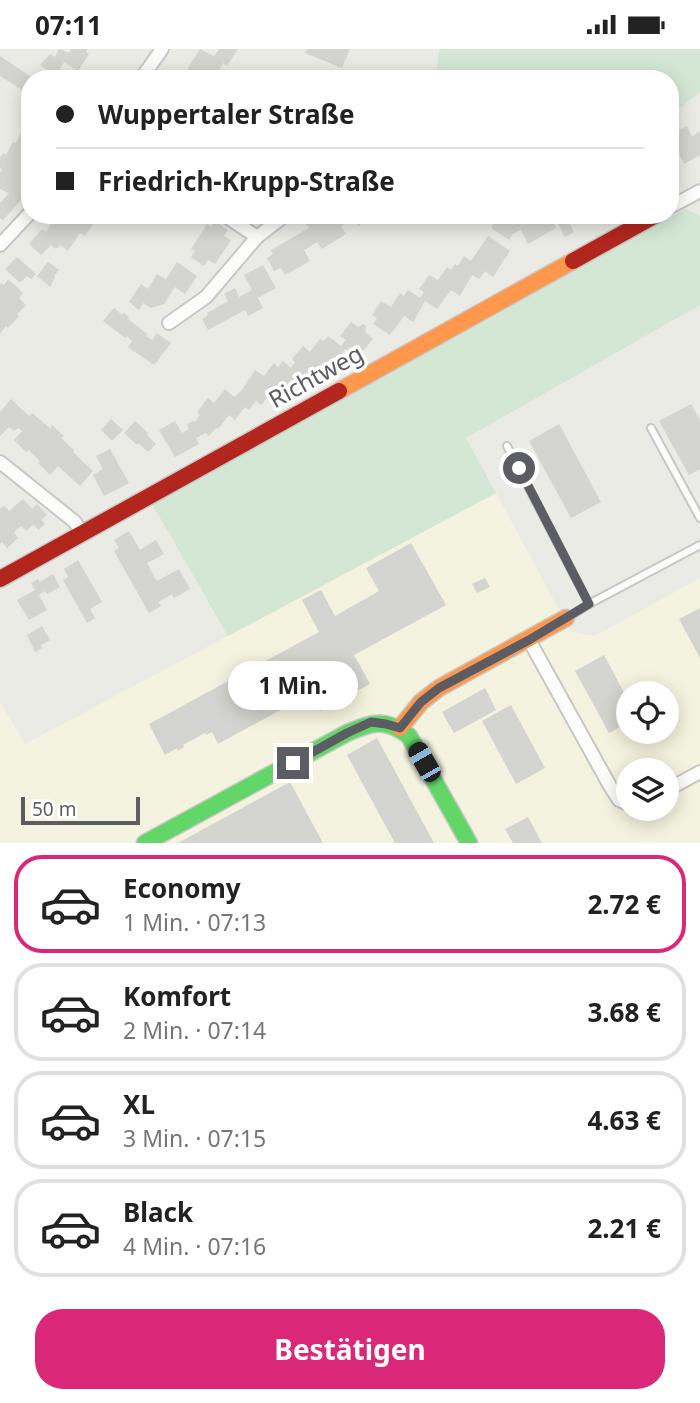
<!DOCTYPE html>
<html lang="de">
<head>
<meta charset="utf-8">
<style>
  body { margin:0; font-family:"Noto Sans",sans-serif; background:#f6f6f6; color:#222; height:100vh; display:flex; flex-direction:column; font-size:26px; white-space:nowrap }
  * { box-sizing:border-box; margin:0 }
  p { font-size:23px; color:#767676 }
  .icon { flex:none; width:38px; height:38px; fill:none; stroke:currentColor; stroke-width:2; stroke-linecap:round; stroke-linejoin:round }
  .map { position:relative; height:794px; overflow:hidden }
  .side { display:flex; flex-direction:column; background:#fff; flex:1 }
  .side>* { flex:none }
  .banner { position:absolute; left:21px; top:21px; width:658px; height:154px; border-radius:28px; box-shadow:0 4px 18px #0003; display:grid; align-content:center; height:154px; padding:0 35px; background:#fff }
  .buttons { position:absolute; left:616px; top:632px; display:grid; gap:14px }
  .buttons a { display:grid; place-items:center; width:63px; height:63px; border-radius:50%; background:#fff; box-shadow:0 4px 18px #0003; font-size:35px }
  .scale { position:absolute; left:21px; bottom:18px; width:119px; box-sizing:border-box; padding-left:7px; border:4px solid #5b5d63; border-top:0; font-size:19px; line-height:24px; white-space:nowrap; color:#5b5d63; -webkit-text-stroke:5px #fff; paint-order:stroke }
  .end { position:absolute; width:32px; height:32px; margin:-16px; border:9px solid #5b5d63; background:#fff; box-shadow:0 0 0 4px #fff }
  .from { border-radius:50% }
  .bubble { position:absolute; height:49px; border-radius:24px; background:#fff; box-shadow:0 4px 18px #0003; font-size:23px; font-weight:700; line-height:49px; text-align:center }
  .car { position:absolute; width:21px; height:42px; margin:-21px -10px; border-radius:9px; box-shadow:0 0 5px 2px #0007; background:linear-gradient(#222 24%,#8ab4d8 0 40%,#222 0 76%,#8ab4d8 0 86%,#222 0) }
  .banner b { display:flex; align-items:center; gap:24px; height:66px; font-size:26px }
  .banner b+b { border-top:2px solid #e0e0e0 }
  .banner i { width:18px; height:18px; background:#222 }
  ul { padding:12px 0 0; list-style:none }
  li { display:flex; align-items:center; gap:21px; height:98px; margin:0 14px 10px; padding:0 21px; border:4px solid #e0e0e0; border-radius:28px }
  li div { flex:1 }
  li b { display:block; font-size:26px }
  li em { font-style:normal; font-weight:700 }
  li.active { border-color:#db2777 }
  li>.icon { width:63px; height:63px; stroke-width:1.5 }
  .button { display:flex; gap:14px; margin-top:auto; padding:14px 35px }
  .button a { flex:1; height:80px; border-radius:28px; background:#db2777; color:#fff; font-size:28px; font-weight:700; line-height:80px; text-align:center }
  .status { display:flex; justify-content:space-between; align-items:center; height:49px; padding:0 35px; background:#fff; direction:ltr }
  .status svg { height:19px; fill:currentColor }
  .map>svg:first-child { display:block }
  .commercial { fill:#f4f3df; fill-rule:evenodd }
  .green { fill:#d4e7d4 }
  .building { fill:#d4d4d0 }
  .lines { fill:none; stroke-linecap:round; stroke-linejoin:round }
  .lane-casing { stroke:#c7c8c6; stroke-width:10 }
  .street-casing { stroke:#c7c8c6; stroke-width:16 }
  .fast-casing { stroke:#c8c8c7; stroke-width:19 }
  .slow-casing { stroke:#c8c8c7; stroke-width:19 }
  .jam-casing { stroke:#c8c8c7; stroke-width:19 }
  .lane { stroke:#fcfcfb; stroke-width:6 }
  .street { stroke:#fcfcfb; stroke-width:12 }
  .fast { stroke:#63d668; stroke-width:16 }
  .slow { stroke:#ff974d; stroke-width:16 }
  .jam { stroke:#b3261e; stroke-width:16 }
  .route { stroke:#5b5d63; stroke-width:9 }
  .labels { text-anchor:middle; stroke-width:7; stroke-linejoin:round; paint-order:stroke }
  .street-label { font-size:24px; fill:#5b5d63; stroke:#fff }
</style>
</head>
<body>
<div class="status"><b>07:11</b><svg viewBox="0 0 49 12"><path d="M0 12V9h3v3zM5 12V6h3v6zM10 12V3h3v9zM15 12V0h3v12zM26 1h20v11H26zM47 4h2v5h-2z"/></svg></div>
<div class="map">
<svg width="700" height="794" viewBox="0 0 700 794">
  <rect width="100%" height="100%" fill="#ebebe5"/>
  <path class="commercial" d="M496 444 571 583 595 587 700 529V794H0V653L25 695ZM628 644H667V682H628ZM628 721H667V760H628Z"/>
  <g class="green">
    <polygon points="439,0 700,0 700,43 670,66 670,30 436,30"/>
    <polygon points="685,160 700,167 700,256 466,389 496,444 228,587 152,455"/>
  </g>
  <g class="building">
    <polygon points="59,0 69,4 71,0 88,0 86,3 89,5 78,22 64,13 56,27 40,16 50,5 55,8"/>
    <polygon points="200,0 214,7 219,0 238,0 227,17 223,14 214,30 181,30"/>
    <polygon points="307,0 350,0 342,19 305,4"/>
    <polygon points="0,7 31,28 22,41 0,27"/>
    <polygon points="30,75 30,120 24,131 30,135 21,151 3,171 0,169 0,153 1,153 9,144 0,140 0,124 2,120 0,119 0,109 3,104 6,106 13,93 16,94 22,82 25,84"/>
    <polygon points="687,77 692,87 700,82 700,106 684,115 670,86"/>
    <polygon points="63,166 106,166 100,175 95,172 85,187 80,184 68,202 60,196 56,200 51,196 41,206 29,195 42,180 46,183 56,167 61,170"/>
    <polygon points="321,166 343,166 348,173 341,177 346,185 322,200 317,193 304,201 310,212 285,226 281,219 274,222 267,209 273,205 271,201 309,179 306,175"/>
    <polygon points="351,166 375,166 358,177"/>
    <polygon points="504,166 515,175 517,174 513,167 515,166 549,166 556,179 528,195 521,181 513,185 509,191 491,179 498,169 501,171"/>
    <polygon points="566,168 574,183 565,188 557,173"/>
    <polygon points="215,172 228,181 224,187 231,191 215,215 208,211 204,217 191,208 195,202 191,200 207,175 211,178"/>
    <polygon points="488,187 510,202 493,228 485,222 479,230 472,226 460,247 451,241 437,260 425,252 413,273 404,267 390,286 373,275 377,269 372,266 381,252 391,258 400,244 404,247 408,241 420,249 424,243 419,240 429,226 438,231 447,218 451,221 455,215 458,217 464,207 471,212"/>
    <polygon points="17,208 36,225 31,230 27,227 20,234 5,220"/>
    <polygon points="48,213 59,221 54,227 55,228 50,238 37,227"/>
    <polygon points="177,213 197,227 185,245 175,238 164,255 151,259 143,254 139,261 129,253 141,235 148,240 157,225 166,230"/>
    <polygon points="263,216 276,239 258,249 263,259 248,267 245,261 208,281 202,270 208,266 207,264 228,252 224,245 235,239 239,248 252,241 244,226"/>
    <polygon points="8,230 23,244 19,249 26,256 17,265 19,267 8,279 6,277 0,285 0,236 1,234 4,236"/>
    <polygon points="114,259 122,266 124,264 129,268 127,269 147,285 146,287 152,291 157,284 171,294 154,316 128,298 132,292 127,287 125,289 103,272"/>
    <polygon points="351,273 358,278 364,275 366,278 365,283 373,290 362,303 359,302 355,308 345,300 331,320 323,314 308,332 299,325 285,344 276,338 261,356 256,352 249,361 245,358 235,371 229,366 218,380 216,379 209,387 206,384 196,389 199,395 175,408 159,381 175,372 182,384 189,380 187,375 193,372 195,373 200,366 197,363 208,349 214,354 225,340 234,348 242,341 255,321 264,327 274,314 278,318 283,312 291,319 295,313 292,310 303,297 310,303 320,290 324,292 328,287 341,297 346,291 340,287"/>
    <polygon points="11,350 29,367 32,364 50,379 52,376 64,387 61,389 74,401 73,402 77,407 93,422 80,437 58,417 50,426 38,414 40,412 29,401 26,403 14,391 22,382 18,379 14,382 9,378 0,387 0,363"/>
    <polygon points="691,355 700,371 700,420 689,426 659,372"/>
    <polygon points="111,370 123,381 112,392 101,381"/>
    <polygon points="135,372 148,384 147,386 156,395 148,403 138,394 137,396 124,384"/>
    <polygon points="559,375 601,453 571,469 529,392"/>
    <polygon points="110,400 129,434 104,447 93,426 103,420 96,407"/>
    <polygon points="23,450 32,460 37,455 47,466 41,471 45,475 38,481 34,475 26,482 21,477 14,483 18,489 7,499 2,493 0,495 0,460 4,457 9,462"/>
    <polygon points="129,482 140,501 156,491 164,505 147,514 157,532 179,520 190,540 174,549 172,545 158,553 161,557 149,564 114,502 119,499 114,491"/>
    <polygon points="411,494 446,556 354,606 370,635 320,662 310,644 304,647 298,636 292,639 299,651 218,695 212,683 206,686 205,684 183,696 184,698 178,702 177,699 165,706 149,675 319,583 302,551 321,541 335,567 379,542 366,519"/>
    <polygon points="78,511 102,553 90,560 95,569 87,574 63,531 68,528 64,520"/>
    <polygon points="53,525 60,538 47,545 45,542 39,546 47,561 29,571 17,551 35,541 31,534 38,530 40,533"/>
    <polygon points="485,529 490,538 477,544 472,535"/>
    <polygon points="700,559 700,609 679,570"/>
    <polygon points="42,577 50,591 41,596 42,599 35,603 27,586"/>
    <polygon points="604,606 628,651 628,674 609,684 575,622"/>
    <polygon points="485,639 496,661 454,684 442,663"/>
    <polygon points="511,656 545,719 516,735 482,672"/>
    <polygon points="377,689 434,794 395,794 347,706"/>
    <polygon points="290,733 323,794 178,794"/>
    <polygon points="528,768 542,794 513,794 505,780"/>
  </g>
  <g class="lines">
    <defs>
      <g id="lane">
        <polyline points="651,379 700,469"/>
        <polyline points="507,397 589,555"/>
        <polyline points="567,569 589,555 700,496"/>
      </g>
      <g id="street">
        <polyline points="141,30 162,0"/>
        <polyline points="670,158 700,142"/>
        <polyline points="257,188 283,168 289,166"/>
        <polyline points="0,196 30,164"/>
        <polyline points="169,274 206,248 257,188 224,166"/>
        <polyline points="0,413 75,473 82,485"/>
        <polyline points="529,591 610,737 619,751 628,755"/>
        <polyline points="667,741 700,723"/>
      </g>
      <path id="fast" d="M145 794 347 684C373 673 385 669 409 687L469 794"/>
      <g id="slow">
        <polyline points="339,342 573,212"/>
        <polyline points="400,679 421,653 439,639 566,569"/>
      </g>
      <g id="jam">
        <polyline points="573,212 656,166"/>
        <polyline points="0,530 339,342"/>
      </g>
    </defs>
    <use href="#lane" class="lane-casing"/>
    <use href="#street" class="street-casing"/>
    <use href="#fast" class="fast-casing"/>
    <use href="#slow" class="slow-casing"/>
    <use href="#jam" class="jam-casing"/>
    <use href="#lane" class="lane"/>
    <use href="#street" class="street"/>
    <use href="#fast" class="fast"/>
    <use href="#slow" class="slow"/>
    <use href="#jam" class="jam"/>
  </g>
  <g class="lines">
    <polyline class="route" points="293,714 347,684 371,673 386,675 400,679 421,653 439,639 529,591 589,555 519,419"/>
  </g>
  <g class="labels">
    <g class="street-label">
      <text transform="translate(316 328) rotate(-29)" y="8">Richtweg</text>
    </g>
  </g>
</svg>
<div class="buttons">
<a><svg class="icon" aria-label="locate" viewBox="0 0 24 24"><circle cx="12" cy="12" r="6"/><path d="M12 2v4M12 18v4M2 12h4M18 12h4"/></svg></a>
<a><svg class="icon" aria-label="layers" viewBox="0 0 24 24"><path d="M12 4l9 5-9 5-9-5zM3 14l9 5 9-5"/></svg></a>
</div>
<div class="scale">50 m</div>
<i class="end from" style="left:519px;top:419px"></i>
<i class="end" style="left:293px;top:714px"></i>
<div class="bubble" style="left:228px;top:612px;width:130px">1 Min.</div>
<i class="car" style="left:424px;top:713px;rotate:330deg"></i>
<div class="banner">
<b><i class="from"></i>Wuppertaler Straße</b>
<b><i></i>Friedrich-Krupp-Straße</b>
</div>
</div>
<section class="side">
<ul>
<li class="active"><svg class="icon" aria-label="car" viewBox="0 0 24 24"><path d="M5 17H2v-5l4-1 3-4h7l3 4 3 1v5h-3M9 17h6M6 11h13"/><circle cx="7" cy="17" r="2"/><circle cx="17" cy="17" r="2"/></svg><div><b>Economy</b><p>1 Min. · 07:13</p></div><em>2.72 €</em></li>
<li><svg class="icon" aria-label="car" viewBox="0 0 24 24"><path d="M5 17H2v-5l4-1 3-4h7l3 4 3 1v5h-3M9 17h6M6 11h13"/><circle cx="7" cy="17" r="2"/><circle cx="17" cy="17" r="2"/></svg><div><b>Komfort</b><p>2 Min. · 07:14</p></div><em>3.68 €</em></li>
<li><svg class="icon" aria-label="car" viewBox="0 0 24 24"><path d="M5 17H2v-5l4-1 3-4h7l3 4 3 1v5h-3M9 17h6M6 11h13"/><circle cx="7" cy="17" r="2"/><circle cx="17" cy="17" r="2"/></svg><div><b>XL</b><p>3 Min. · 07:15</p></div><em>4.63 €</em></li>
<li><svg class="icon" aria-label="car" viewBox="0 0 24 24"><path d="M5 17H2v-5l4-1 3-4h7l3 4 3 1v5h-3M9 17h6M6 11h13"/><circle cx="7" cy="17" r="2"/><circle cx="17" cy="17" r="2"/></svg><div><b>Black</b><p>4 Min. · 07:16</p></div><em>2.21 €</em></li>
</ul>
<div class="button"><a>Bestätigen</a></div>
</section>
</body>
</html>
